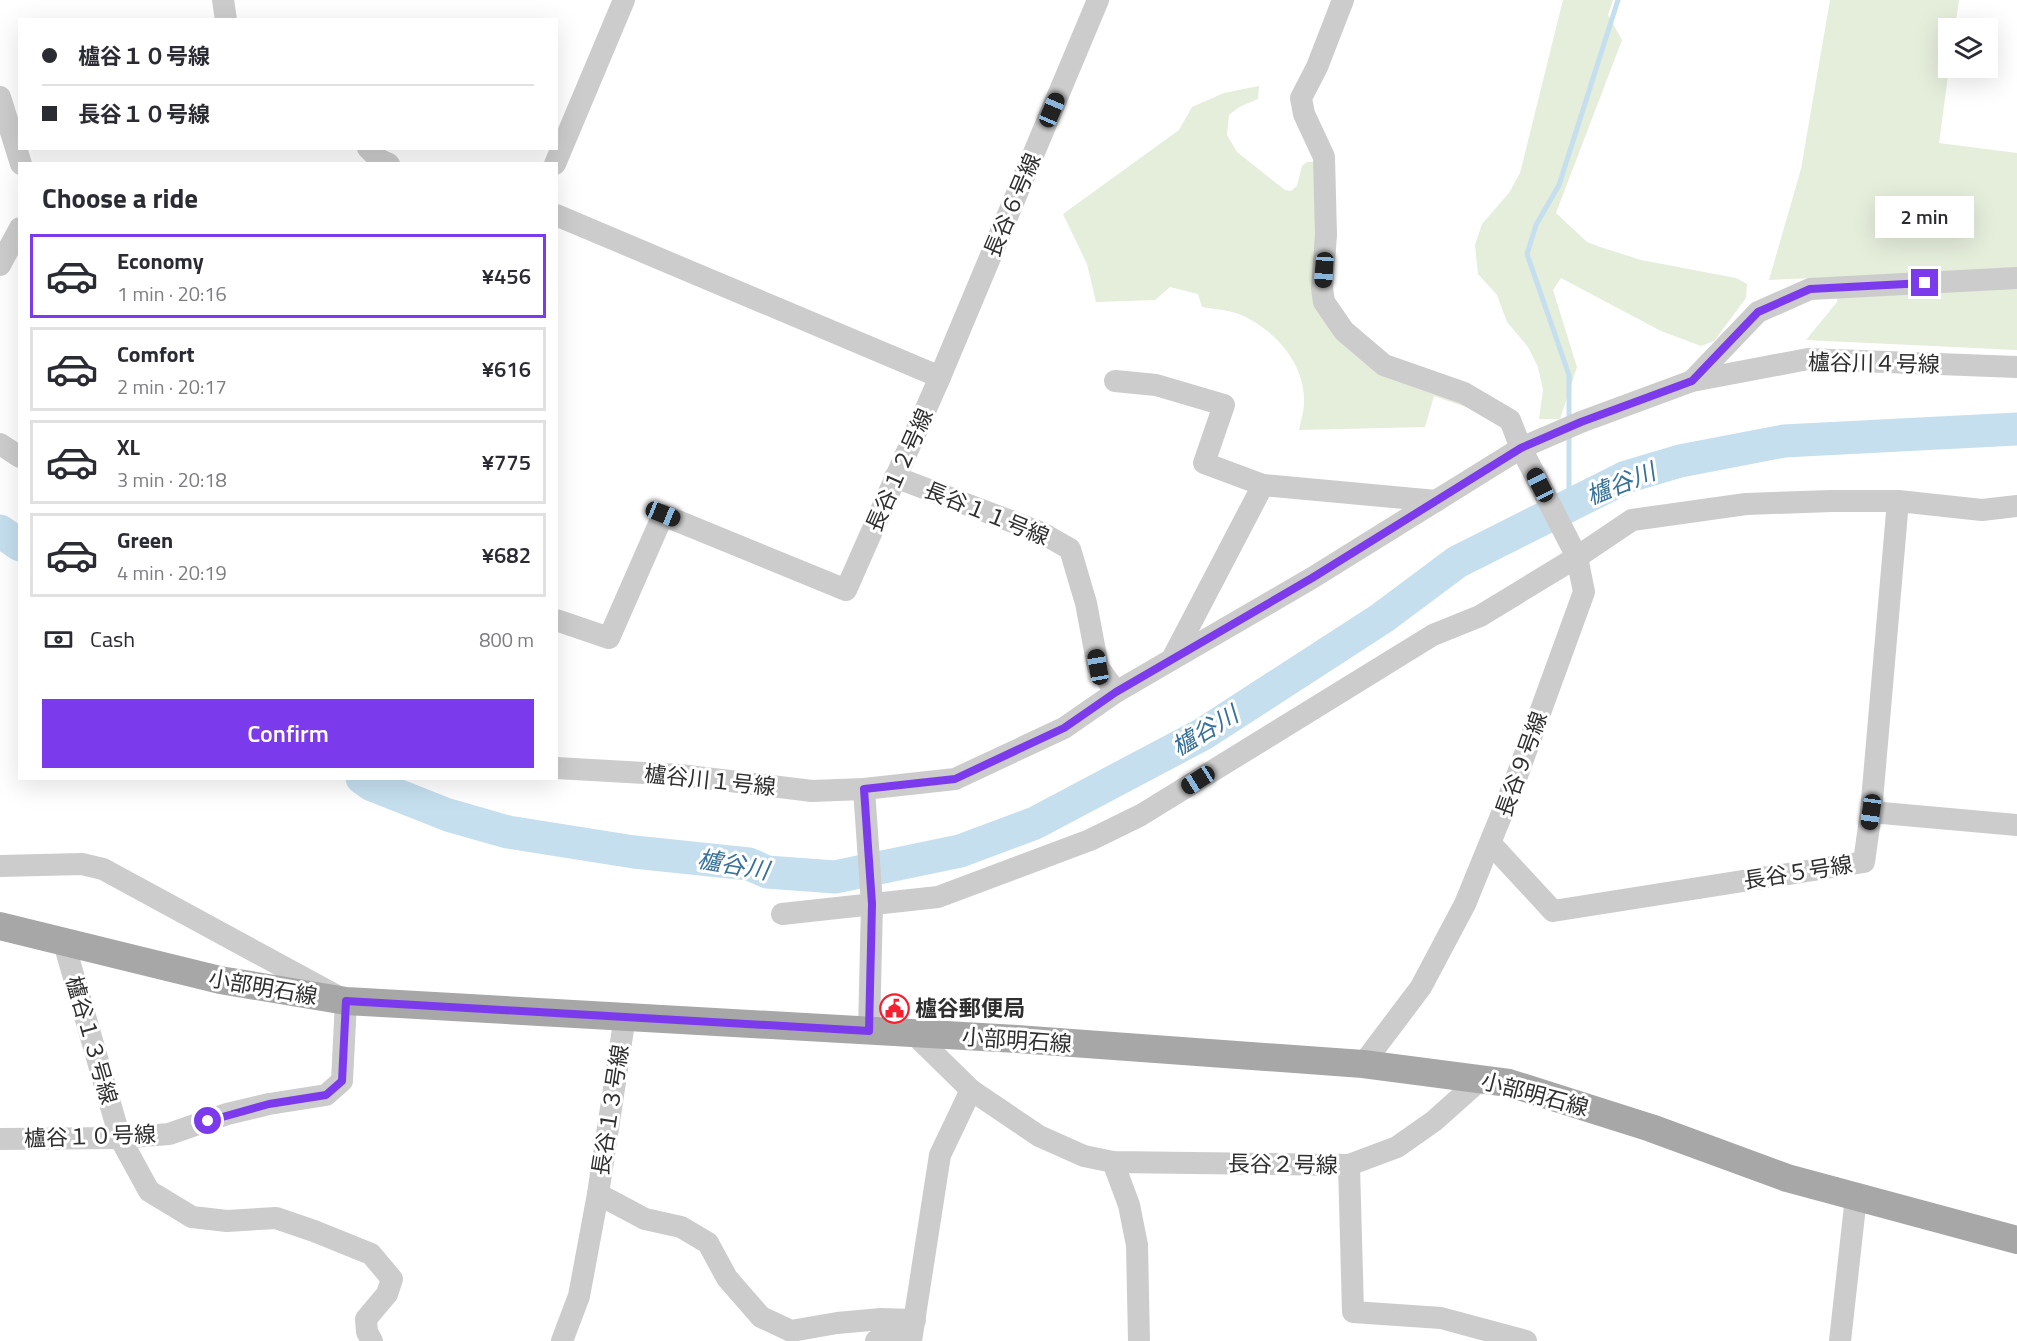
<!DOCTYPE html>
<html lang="en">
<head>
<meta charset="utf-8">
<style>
  body { margin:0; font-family:"Titillium Web","Noto Sans JP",sans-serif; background:#f2f2f3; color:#2b2b33; height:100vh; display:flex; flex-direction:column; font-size:22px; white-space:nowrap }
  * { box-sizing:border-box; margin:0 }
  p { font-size:20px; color:#7c7c81 }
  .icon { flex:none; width:33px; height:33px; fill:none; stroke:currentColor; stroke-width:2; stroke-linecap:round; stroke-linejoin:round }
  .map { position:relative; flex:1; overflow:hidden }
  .drawer { position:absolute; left:18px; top:162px; width:540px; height:618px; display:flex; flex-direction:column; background:#fff; border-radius:0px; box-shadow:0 6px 24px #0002 }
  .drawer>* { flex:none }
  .banner { position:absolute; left:18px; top:18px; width:540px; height:132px; border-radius:0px; box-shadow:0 6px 24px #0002; display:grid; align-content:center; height:132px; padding:0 24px; background:#fff }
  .fabs { position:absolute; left:1938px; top:18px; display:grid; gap:12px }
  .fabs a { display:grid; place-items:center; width:60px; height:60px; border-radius:0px; background:#fff; box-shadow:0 6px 24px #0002; font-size:30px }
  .end { position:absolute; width:27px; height:27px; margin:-14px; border:8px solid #7c3aed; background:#fff; box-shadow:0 0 0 3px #fff }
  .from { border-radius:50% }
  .bubble { position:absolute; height:42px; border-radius:0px; background:#fff; box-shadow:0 6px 24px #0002; font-size:20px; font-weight:600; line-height:42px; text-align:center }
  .car { position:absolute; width:18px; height:36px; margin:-18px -9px; border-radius:8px; box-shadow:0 0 4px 2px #0007; background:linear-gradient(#222 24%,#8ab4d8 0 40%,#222 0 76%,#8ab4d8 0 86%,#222 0) }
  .banner b { display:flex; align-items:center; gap:21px; height:57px; font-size:22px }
  .banner b+b { border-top:2px solid #e1e1e2 }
  .banner i { width:15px; height:15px; background:#2b2b33 }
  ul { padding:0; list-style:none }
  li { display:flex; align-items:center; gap:18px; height:84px; margin:0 12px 9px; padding:0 12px; border:3px solid #e1e1e2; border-radius:0px }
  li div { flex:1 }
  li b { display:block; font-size:22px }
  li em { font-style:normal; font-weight:600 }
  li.on { border-color:#7c3aed }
  li>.icon { width:54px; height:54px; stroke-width:1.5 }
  h2 { padding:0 24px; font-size:27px; line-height:72px }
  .pay { display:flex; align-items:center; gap:15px; height:66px; padding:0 24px; font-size:22px }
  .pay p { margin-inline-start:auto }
  .action { display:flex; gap:12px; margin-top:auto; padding:12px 24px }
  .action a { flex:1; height:69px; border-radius:0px; background:#7c3aed; color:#fff; font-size:24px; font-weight:600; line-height:69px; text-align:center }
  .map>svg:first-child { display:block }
  .green { fill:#e5eddb }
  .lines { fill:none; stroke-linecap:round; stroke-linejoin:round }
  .stream { stroke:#c5dfef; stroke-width:5 }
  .river { stroke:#c5dfef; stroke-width:33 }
  .minor { stroke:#ccc; stroke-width:22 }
  .major { stroke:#a7a7a7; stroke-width:28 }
  .route { stroke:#7c3aed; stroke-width:8 }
  .labels { text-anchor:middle; stroke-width:6; stroke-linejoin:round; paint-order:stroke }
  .street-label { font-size:22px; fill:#2f2f2f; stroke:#fff }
  .poi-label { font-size:22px; font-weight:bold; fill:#2f2f2f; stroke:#fff; text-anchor:start }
  .water-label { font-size:24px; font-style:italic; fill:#357198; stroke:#fff }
</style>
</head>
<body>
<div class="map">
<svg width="2017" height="1341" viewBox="0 0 2017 1341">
  <rect width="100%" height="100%" fill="#fff"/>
  <g class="green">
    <polygon points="1563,0 1613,0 1608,15 1622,40 1556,213 1587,242 1600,247 1641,260 1736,278 1747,284 1746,298 1714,341 1701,346 1661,331 1561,278 1553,290 1577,367 1560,419 1539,419 1543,390 1538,367 1528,347 1507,322 1497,295 1478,274 1475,245 1482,224 1509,193 1520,173"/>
    <polygon points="1830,0 1959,0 1955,28 1948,28 1949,68 1939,143 2017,153 2017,350 1806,340 1837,302 1839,277 1769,280 1801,169"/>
    <path d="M1259 86 1258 99 1239 107 1229 115 1227 135 1237 152 1285 190 1291 191 1297 186 1302 166 1307 162H1321L1336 336 1466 399V407L1434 396 1425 427 1299 430C1301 420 1305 408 1304 398 1303 360 1272 328 1239 314 1228 310 1214 309 1202 307L1198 294 1170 287 1155 300 1096 302 1087 264 1063 214 1179 130 1192 107 1224 93Z"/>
  </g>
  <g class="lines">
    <g class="stream">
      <polyline points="1569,422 1569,375 1527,254 1536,225 1559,185 1618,0"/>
      <polyline points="1569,506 1569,434"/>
    </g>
    <g class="river">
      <polyline points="0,531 20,545"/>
      <polyline points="362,778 372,785 448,815 508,832 634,852 749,864 767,872 835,877 960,851 1035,823 1203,734 1382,618 1457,562 1626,477 1680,461 1784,441 2017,429"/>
    </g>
    <g class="minor">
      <polyline points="223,0 226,20"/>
      <polyline points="1343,0 1317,67 1301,98 1304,114 1324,157 1326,235 1322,288 1324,302 1344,331 1384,365 1464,393 1510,420 1521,448 1577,557 1584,592 1514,784 1465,904 1421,987 1363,1064"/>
      <polyline points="0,97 21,164"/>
      <polyline points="368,148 380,160 389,164"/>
      <polyline points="555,164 624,0"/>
      <polyline points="556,215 940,377 846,590 663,515 609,638 556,620"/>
      <polyline points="0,265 20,228"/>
      <polyline points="940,377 1098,0"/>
      <polyline points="1115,381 1156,385 1224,405 1204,463 1263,485 1436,501"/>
      <polyline points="1692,381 1758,312 1810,289 2017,278"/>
      <polyline points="0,444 20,457"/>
      <polyline points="895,477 1042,533 1070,549 1086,603 1098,667 1116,692"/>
      <polyline points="1172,659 1263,485"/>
      <polyline points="556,768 680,775 812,791 864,789 955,779 1064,728 1116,692 1312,578 1521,448 1581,422 1692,381 1808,359 2017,367"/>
      <polyline points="864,789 872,904 869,1031"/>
      <polyline points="1871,812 2017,825"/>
      <polyline points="1491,844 1553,911 1864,862 1871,812 1898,501"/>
      <polyline points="0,866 82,864 103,869 346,1001 342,1081 326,1095 269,1104 227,1114 169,1134 120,1138 0,1139"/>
      <polyline points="782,914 938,897 1090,840 1141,815 1433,635 1480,616 1577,557 1632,520 1746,504 1831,501 1898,501 1982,510 2017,506"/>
      <polyline points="64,943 120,1138 149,1191 192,1217 227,1221 276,1218 314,1231 371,1254 392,1279 387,1294 366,1319 367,1332 372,1341"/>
      <polyline points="625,1016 598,1194 645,1219 681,1227 708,1243 727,1278 761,1317 791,1331 837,1323 881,1319 915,1320"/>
      <polyline points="913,1033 971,1090 1039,1136 1084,1156 1113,1162 1349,1165 1353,1312 1441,1318 1526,1341"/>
      <polyline points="1113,1162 1129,1205 1137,1245 1139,1341"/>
      <polyline points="1349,1165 1397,1147 1434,1121 1481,1079"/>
      <polyline points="562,1341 579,1296 598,1194"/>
      <polyline points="876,1341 912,1332"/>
      <polyline points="911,1341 940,1155 971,1090"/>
      <polyline points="1840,1341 1856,1197"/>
    </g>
    <polyline class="major" points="0,926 220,980 346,1001 1017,1039 1363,1064 1509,1083 1651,1128 1787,1178 2017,1240"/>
  </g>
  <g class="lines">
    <polyline class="route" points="208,1121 269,1104 326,1095 342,1081 346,1001 869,1031 872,904 864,789 955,779 1064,728 1116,692 1312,578 1521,448 1581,422 1692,381 1758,312 1810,289 1925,283"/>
  </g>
  <defs>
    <symbol id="civic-ring" viewBox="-11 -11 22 22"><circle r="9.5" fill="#fff" stroke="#f52130" stroke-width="1.5"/><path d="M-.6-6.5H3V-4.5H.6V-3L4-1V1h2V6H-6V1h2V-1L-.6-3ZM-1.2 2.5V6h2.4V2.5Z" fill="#f52130"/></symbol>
  </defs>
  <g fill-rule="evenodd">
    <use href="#civic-ring" x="878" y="992" width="33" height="33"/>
  </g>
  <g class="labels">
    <g class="street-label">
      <text transform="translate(1012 205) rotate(-67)" y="8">長谷６号線</text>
      <text transform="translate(1874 363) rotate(1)" y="8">櫨谷川４号線</text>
      <text transform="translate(899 470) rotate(-66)" y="8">長谷１２号線</text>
      <text transform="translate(987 513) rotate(22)" y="8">長谷１１号線</text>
      <text transform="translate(1521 764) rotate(-70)" y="8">長谷９号線</text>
      <text transform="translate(710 780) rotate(6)" y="8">櫨谷川１号線</text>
      <text transform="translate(1798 872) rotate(-9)" y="8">長谷５号線</text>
      <text transform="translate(263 987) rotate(10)" y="8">小部明石線</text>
      <text transform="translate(92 1040) rotate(74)" y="8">櫨谷１３号線</text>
      <text transform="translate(1017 1040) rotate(4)" y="8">小部明石線</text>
      <text transform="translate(1535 1094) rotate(15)" y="8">小部明石線</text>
      <text transform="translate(610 1110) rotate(-81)" y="8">長谷１３号線</text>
      <text transform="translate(90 1136) rotate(-2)" y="8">櫨谷１０号線</text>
      <text transform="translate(1283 1164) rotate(1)" y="8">長谷２号線</text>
    </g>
    <g class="poi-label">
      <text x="915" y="1016">櫨谷郵便局</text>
    </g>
    <g class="water-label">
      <text transform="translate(1621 484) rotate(-22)" y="8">櫨谷川</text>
      <text transform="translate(1205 731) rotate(-31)" y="8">櫨谷川</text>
      <text transform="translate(733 865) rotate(10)" y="8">櫨谷川</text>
    </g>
  </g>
</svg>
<div class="fabs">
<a><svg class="icon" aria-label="layers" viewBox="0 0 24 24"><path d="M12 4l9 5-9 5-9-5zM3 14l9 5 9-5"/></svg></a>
</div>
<i class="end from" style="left:208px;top:1121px"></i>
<i class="end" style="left:1925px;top:283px"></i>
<div class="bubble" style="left:1875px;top:196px;width:99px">2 min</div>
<i class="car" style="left:1052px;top:110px;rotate:23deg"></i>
<i class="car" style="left:1324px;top:270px;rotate:184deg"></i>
<i class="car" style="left:1540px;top:485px;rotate:333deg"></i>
<i class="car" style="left:663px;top:514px;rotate:112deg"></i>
<i class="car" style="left:1098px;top:667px;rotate:350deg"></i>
<i class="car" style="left:1198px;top:780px;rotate:238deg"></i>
<i class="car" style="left:1871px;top:812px;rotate:188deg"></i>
<div class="banner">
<b><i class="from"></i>櫨谷１０号線</b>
<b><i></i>長谷１０号線</b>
</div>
<section class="drawer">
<h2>Choose a ride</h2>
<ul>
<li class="on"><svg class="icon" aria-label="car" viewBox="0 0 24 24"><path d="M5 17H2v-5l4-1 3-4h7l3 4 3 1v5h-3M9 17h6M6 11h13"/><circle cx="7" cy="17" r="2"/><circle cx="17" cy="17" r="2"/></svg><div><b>Economy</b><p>1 min · 20:16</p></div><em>¥456</em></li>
<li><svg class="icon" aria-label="car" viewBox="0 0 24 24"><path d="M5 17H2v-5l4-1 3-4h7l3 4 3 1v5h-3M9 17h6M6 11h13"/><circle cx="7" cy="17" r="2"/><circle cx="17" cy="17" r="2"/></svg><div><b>Comfort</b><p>2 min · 20:17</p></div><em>¥616</em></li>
<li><svg class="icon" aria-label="car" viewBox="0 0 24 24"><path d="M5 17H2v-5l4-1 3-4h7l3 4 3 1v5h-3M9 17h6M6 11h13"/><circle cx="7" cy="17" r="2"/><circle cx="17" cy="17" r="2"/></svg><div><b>XL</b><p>3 min · 20:18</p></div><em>¥775</em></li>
<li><svg class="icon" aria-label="car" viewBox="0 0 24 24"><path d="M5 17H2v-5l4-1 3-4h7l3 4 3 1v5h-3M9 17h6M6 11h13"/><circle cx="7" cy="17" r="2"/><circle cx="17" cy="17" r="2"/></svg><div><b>Green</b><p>4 min · 20:19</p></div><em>¥682</em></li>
</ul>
<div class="pay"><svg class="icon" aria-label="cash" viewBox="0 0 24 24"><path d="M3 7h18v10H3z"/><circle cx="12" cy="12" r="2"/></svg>Cash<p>800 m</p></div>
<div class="action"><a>Confirm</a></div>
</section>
</div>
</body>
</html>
